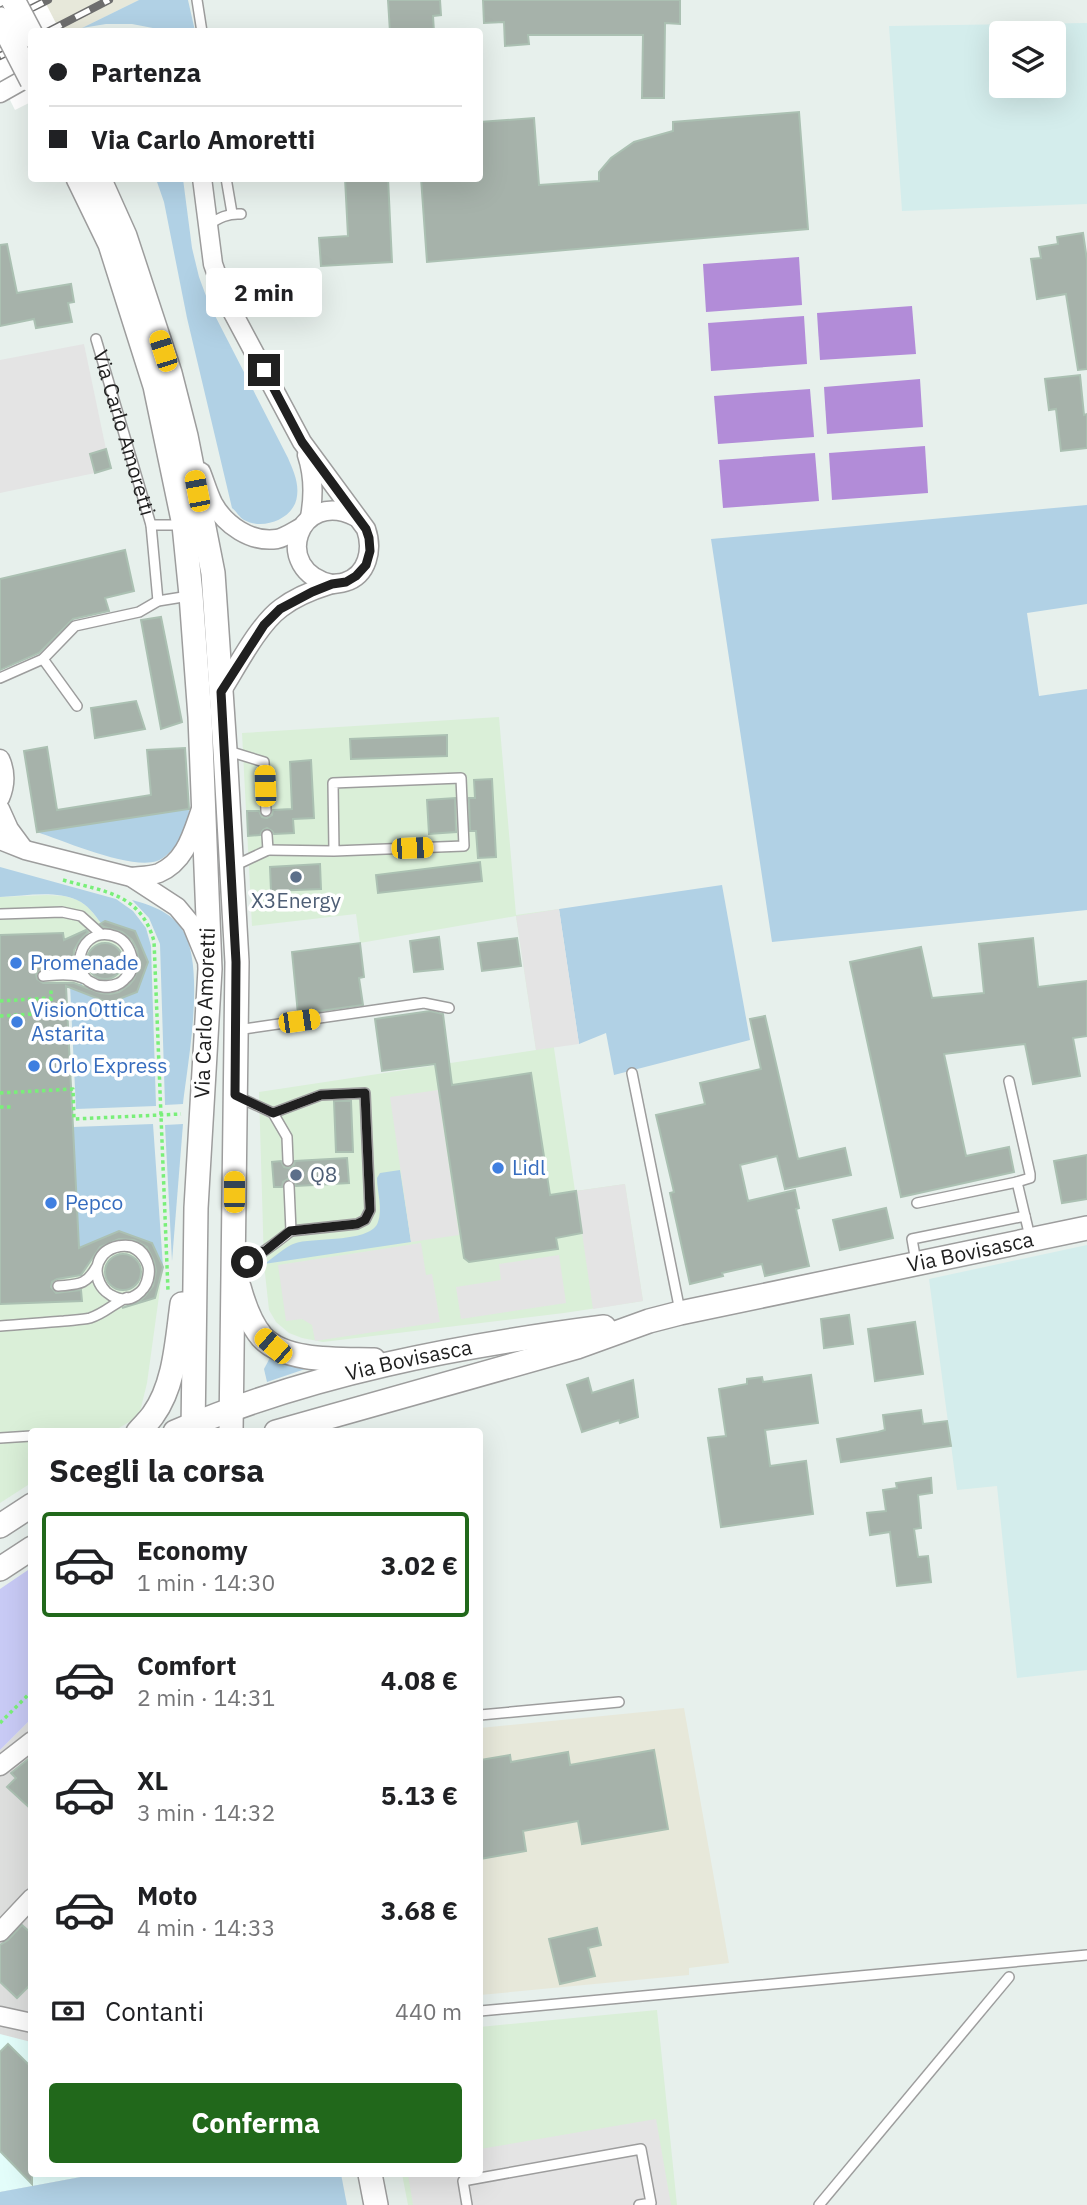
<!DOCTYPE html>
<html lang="it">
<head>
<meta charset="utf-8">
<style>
  body { margin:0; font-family:"IBM Plex Sans",sans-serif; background:#f2f2f2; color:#202124; height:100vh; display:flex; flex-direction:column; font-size:26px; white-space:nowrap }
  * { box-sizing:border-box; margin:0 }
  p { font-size:23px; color:#757577 }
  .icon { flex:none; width:38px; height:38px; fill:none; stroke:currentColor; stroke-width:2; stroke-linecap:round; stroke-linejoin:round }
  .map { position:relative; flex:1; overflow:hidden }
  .side { position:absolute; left:28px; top:1428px; width:455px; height:749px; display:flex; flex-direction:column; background:#fff; border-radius:7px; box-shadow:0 7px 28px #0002 }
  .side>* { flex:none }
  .guide { position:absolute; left:28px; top:28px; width:455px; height:154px; border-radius:7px; box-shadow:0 7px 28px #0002; display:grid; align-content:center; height:154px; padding:0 21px; background:#fff }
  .tools { position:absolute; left:989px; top:21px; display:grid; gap:14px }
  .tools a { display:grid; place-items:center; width:77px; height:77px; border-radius:7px; background:#fff; box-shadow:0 7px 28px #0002; font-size:35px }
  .end { position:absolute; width:32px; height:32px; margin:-16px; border:9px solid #202020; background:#fff; box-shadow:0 0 0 4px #fff }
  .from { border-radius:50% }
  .bubble { position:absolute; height:49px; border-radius:7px; background:#fff; box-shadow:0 7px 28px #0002; font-size:23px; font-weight:700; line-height:49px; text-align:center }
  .car { position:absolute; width:21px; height:42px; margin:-21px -10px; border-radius:9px; box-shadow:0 0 5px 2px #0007; background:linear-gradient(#f5c518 24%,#345 0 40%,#f5c518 0 76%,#345 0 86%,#f5c518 0) }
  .guide b { display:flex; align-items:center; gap:24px; height:66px; font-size:26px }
  .guide b+b { border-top:2px solid #e0e0e0 }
  .guide i { width:18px; height:18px; background:#202124 }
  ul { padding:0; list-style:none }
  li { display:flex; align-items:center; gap:21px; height:105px; margin:0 14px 10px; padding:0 7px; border:4px solid transparent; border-radius:7px }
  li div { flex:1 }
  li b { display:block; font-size:26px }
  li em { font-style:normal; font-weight:700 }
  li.current { border-color:#21681b }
  li>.icon { width:63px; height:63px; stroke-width:1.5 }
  h2 { padding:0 21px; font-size:32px; line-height:84px }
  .pay { display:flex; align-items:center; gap:18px; height:77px; padding:0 21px; font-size:26px }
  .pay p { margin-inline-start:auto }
  .cta { display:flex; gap:14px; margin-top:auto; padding:14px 21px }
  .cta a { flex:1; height:80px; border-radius:7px; background:#21681b; color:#fff; font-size:28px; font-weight:700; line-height:80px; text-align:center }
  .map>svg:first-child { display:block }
  .residential { fill:#dddedd }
  .commercial { fill:#daefd8 }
  .industrial { fill:#e7e8da }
  .education { fill:#e3fdfa }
  .farmland { fill:#d4edec; fill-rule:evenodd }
  .grass { fill:#b1d1e5 }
  .park { fill:#c8caf5 }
  .pitch { fill:#b28cd8 }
  .parking { fill:#e4e4e4 }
  .pier { fill:#fff }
  .building { fill:#a6b2aa; stroke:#abc0b2; stroke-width:2 }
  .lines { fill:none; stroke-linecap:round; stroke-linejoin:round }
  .service-casing { stroke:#9d9d9d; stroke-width:12 }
  .minor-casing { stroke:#9d9d9d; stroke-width:21 }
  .tertiary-casing { stroke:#9d9d9d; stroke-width:26 }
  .path { stroke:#79ef79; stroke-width:3.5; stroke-dasharray:3.5 3.5; stroke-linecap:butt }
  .service { stroke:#fff; stroke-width:9 }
  .minor { stroke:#fff; stroke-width:18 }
  .tertiary { stroke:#fff; stroke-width:23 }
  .rail-casing { stroke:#6e6e6e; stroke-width:8 }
  .rail { stroke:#fff; stroke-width:5; stroke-dasharray:16; stroke-linecap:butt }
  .tertiary-bridge-casing { stroke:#9d9d9d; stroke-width:26; stroke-linecap:butt }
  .tertiary-bridge { stroke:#fff; stroke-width:23 }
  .route { stroke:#202020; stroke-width:9 }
  .service-dot { fill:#5c6f8a; stroke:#fff; stroke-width:2.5 }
  .shop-dot { fill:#3f7fe0; stroke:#fff; stroke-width:2.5 }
  .labels { text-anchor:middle; stroke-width:7; stroke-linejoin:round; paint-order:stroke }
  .street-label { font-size:21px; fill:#202020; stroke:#fff }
  .service-label { font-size:21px; fill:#4e5e75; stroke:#fff }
  .shop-label { font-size:21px; fill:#366cbe; stroke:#fff; text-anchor:start }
</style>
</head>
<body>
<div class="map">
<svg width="1087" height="2205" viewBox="0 0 1087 2205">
  <rect width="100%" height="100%" fill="#e7f0ec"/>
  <polygon class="residential" points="31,1719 32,2174 97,2174 0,2192 0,1750"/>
  <g class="commercial">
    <polygon points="499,717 516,915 559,909 554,1048 575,1191 625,1184 643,1301 564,1313 323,1342 302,1338 289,1333 276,1322 269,1310 264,1264 259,1092 536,1050 516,916 360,943 356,914 252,926 242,733"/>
    <polygon points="47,895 64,896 78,900 89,908 101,923 105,921 135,931 148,962 137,992 109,1003 66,985 79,1250 119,1231 152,1243 163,1267 147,1383 139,1416 114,1431 32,1432 31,1483 0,1503 0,897"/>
    <polygon points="657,2010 677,2205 408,2205 402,2174 480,2174 480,2027"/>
  </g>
  <g class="industrial">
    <polygon points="0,0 139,0 76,31 32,32"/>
    <polygon points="684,1708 729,1963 689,1968 689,1975 480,1995 480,1728"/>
  </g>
  <polygon class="education" points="0,2034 31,2042 32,2174 97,2174 0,2192"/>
  <g class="farmland">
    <path d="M1087 23V204L902 211 889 26ZM1001 33H1054V86H1001Z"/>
    <polygon points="1087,1245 1087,1670 1017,1678 997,1486 957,1490 929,1279"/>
  </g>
  <g class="grass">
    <polygon points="139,0 188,0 195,31 163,31 158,29 132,24 106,24 82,28"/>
    <path d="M156 179H183L192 248 199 277 209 304 288 458C293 470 299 482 297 496 295 518 264 531 244 520 240 518 236 511 232 508L187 318 164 202Z"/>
    <polygon points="1087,505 1087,604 1027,613 1039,696 1087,689 1087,910 772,942 711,539"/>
    <path d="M189 809C189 823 186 833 177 844 172 850 165 858 157 861 131 870 64 841 37 832Z"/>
    <path d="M0 867 116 899 133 911 146 928 151 946 156 1106 76 1109 70 985 82 984 80 992 109 1003 136 992 148 962 135 931 105 921 101 923C94 914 88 905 77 900 55 890 24 896 0 897Z"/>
    <polygon points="722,885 750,1040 614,1075 606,1033 579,1044 559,909"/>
    <path d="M132 900C151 905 171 912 182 929 206 965 188 1061 183 1104L165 1105 160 944 149 918Z"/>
    <polygon points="153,1124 163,1267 152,1243 119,1231 79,1250 73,1127"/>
    <polygon points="183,1124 172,1261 165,1125"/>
    <path d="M400 1170 411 1242 264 1264C274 1258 285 1246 296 1243 316 1237 371 1243 378 1222 383 1209 377 1191 377 1178L380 1173Z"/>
    <polygon points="274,1350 314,1366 267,1382 264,1369"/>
    <polygon points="97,2174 341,2174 347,2205 0,2205 0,2192"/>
  </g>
  <polygon class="park" points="31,1568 31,1719 0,1750 0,1589"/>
  <g class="pitch">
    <polygon points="799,257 802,305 706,312 703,264"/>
    <polygon points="912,306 916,354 820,360 817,313"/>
    <polygon points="804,316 807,364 711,371 708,323"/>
    <polygon points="920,379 923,427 827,434 824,387"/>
    <polygon points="810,389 814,437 718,444 714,396"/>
    <polygon points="925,446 928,493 832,500 829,453"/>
    <polygon points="815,453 819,501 723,508 719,460"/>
  </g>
  <g class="parking">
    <polygon points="84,344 106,449 95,473 0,493 0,360"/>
    <polygon points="559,909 579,1044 536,1050 516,916"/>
    <polygon points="438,1090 459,1235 411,1242 390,1097"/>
    <polygon points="625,1184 643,1301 593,1309 576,1191"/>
    <polygon points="421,1243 426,1275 432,1274 440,1322 315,1341 312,1325 302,1319 286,1321 278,1265"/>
    <polygon points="559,1255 566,1303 461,1319 456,1287 501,1280 499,1264"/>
    <polygon points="656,2119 671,2205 413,2205 408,2174 480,2174 480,2149"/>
  </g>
  <polygon class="pier" points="0,0 44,0 60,31 32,32 31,102 15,110 0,80"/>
  <g class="building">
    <polygon points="388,0 440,0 441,15 433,16 434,32 390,32"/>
    <polygon points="483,0 680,0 680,24 665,23 664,98 642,98 643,35 528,35 529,44 505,46 504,22 484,23"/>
    <polygon points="799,112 808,229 427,262 421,178 480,178 480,122 534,118 539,185 599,181 599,172 611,158 634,142 673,131 673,122"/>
    <polygon points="345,178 388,178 392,262 321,266 319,238 348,236"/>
    <polygon points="1083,233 1087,260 1087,369 1078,370 1066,294 1037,299 1031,259 1041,258 1039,247 1058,244 1057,237"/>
    <polygon points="7,244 17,293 71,284 74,302 68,303 72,322 36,328 34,319 0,326 0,245"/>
    <polygon points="1080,375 1084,415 1087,414 1087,448 1061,451 1056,409 1049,410 1045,379"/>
    <polygon points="106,449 111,468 95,473 90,454"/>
    <polygon points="125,550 134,591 105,598 109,611 73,619 39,653 0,670 0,579"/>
    <polygon points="161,617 182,722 161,729 141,620"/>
    <polygon points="136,701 145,729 95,738 91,708"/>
    <polygon points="447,735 447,756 351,759 350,739"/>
    <polygon points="47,747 57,810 151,795 147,750 185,748 189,809 37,832 24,751"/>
    <polygon points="311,760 314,818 293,819 294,833 274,834 272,831 267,828 263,830 260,835 248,836 247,811 259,811 262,817 267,818 272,815 273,810 292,809 290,762"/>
    <polygon points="492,779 496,857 478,858 476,831 470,831 469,798 475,798 474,780"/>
    <polygon points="455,798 456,832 429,834 427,800"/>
    <polygon points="480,862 482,881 378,893 376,875"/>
    <polygon points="320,864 321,889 271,891 270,867"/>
    <polygon points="105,921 135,931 148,962 137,992 109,1003 66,986 79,1248 119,1231 152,1243 163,1267 155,1298 122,1308 139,1302 145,1296 153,1286 156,1271 154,1261 147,1247 134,1240 119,1239 100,1247 81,1275 57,1279 52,1282 51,1287 56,1293 81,1290 82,1301 0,1304 0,935 63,933 64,940 86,930 88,932 80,940 74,950 73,968 42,969 36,974 37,979 43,983 74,983 100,993 110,994 119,992 129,985 134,979 139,964 137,949 132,940 122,932 104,927 100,924"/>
    <polygon points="439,937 443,969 414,972 410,941"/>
    <polygon points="517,938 521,966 482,971 478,943"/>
    <polygon points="1033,938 1038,987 1087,981 1087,1036 1073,1038 1080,1076 1033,1084 1025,1044 944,1054 966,1156 1009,1147 1014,1172 901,1197 850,962 921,947 932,998 984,993 979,944"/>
    <circle cx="105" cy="961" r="18"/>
    <polygon points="360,943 364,977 359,978 363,1005 298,1014 292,952"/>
    <polygon points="430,1011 443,1014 452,1085 531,1073 550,1195 576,1191 582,1233 556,1238 558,1249 469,1262 464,1258 435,1064 382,1071 375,1019"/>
    <polygon points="765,1016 798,1159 845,1148 851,1175 785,1189 777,1156 740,1165 748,1201 795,1190 799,1208 796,1209 809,1266 765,1276 762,1264 722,1273 723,1276 690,1284 670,1193 674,1192 656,1115 705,1104 700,1083 761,1069 750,1019"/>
    <polygon points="334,1101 351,1101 353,1152 336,1152"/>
    <polygon points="1087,1155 1087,1199 1062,1203 1054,1161"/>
    <polygon points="347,1158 349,1183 296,1186 293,1180 288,1179 283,1182 282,1187 274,1187 272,1162 281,1161 284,1167 289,1168 294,1165 295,1161"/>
    <polygon points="886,1208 893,1238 840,1250 833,1220"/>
    <circle cx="123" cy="1272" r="18"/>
    <polygon points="849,1315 853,1344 824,1348 821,1319"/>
    <polygon points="915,1322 923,1374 875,1381 868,1329"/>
    <polygon points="811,1375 818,1423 765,1430 770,1466 806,1461 813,1514 721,1527 708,1438 726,1436 719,1389 747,1384 747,1379 762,1377 763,1382"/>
    <polygon points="588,1378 592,1393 633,1380 638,1417 620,1423 619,1420 582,1432 567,1385"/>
    <polygon points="921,1410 923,1424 947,1421 951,1446 841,1462 837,1439 878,1432 885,1430 883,1415"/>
    <polygon points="931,1478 932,1493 918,1495 921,1528 914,1529 918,1557 928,1556 931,1582 897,1586 890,1532 870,1535 867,1513 886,1511 883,1490 897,1488 896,1483"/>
    <polygon points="654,1750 668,1829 582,1844 578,1821 523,1831 526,1851 480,1859 480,1760 510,1755 511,1762 568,1752 570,1765"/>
    <polygon points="32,1756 32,1810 7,1787 16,1778 11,1773"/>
    <polygon points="22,1925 32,1934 32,1983 17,1998 0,1982 0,1945 8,1940"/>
    <polygon points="597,1928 601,1945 588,1948 595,1976 560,1984 549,1939"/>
    <polygon points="8,2044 32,2068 32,2184 0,2151 0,2052"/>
  </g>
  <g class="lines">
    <defs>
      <g id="service">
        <polyline points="197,0 202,32"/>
        <polyline points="226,178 232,213"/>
        <path d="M208 225C219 218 228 213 241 214"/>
        <path id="s1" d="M96 339 151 525 158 601"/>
        <polyline points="151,525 184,525"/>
        <polyline points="43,659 77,706"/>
        <polyline points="0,678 43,659 75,626 139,612 158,601 189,596"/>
        <polyline points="225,750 264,762 266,811"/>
        <polyline points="268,850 334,851 464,846 461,778 333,783 334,851"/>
        <polyline points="234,866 268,850 267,835"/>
        <path d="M0 914 62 912 81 916 101 934C144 934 139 991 103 987 68 983 75 929 110 935 119 936 126 942 130 951 148 995 66 999 81 953 85 939 100 930 114 936 138 945 136 982 110 987 98 989 91 980 80 977 69 973 56 975 43 976"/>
        <polyline points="237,1030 424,1003 449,1008"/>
        <polyline points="632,1073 680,1311"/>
        <polyline points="1009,1081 1030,1174 1030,1178 1017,1182"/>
        <polyline points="236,1096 273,1113 287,1137 288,1161"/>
        <polyline points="273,1113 321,1095 365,1093 370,1210 365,1220 357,1224 291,1231"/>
        <polyline points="917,1203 1017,1182 1025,1216"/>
        <polyline points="916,1262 912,1239 1025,1216 1030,1237"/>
        <path d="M235 1264C256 1260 274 1244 291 1231L289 1186"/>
        <path d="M0 1326C21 1324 42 1323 64 1321 72 1320 82 1320 90 1318 103 1314 111 1306 122 1300 131 1295 123 1300 132 1297 144 1292 151 1279 149 1267 143 1235 95 1242 97 1274 97 1283 103 1291 111 1295 152 1318 166 1237 118 1246 75 1255 106 1320 140 1292 164 1272 135 1232 109 1250 102 1254 100 1260 97 1266 86 1286 78 1284 58 1286"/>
        <polyline points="0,1438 31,1436"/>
        <polyline points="480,1715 619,1702"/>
        <polyline points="480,2011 1087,1955"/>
        <polyline points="467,2205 463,2181 641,2149 651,2203 639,2205"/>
        <polyline points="819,2205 1009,1977"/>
      </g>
      <g id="minor">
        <polyline points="0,93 32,75"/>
        <path d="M202 178 213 264 225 298 302 442 366 529C373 549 368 575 345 582 340 584 334 583 329 585 313 590 294 598 281 608 258 625 237 667 221 692"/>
        <path d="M307 455C314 476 314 495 310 517"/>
        <path d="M201 472C205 482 208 493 213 503 225 525 251 543 277 539 286 537 294 531 302 527"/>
        <path d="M332 584C270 571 298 487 356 517"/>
        <path d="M0 759C6 772 6 784 0 798"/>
        <polyline points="0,809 9,829 23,848"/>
        <polyline points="0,840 25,850 131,877 177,907 192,925 206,959"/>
        <path d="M131 877C139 876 151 876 159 873 186 861 192 834 201 809"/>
        <polyline points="0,1766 32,1741"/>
        <polyline points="0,1932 32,1898"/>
        <polyline points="0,2016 32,2023"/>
      </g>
      <g id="tertiary">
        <polyline points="78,178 110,244 155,386 184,525 191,595 200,717 210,969 196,1208 193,1432"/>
        <polyline points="99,178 125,236 170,373 186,436 213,573 225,750 237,962 231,1432"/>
        <path d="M239 1287C244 1305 250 1323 262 1337 286 1363 342 1359 374 1360"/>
        <path d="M138 1432C143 1426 149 1421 153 1415 175 1385 177 1340 182 1304"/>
        <path id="s2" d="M175 1432C311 1373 458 1346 604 1327"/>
        <path id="s3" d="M276 1432 577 1347 649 1321 680 1313 1087 1228"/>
        <polyline points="0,1526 32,1505"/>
        <polyline points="0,1569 32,1548"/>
        <polyline points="370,2174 376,2205"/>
      </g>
    </defs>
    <use href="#service" class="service-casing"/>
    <use href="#minor" class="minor-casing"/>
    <use href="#tertiary" class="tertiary-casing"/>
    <g class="path">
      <path d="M63 880C105 892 140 893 154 941L168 1291"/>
      <polyline points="0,1001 51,998"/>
      <polyline points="0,1016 51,1013 51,989"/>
      <polyline points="0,1093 73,1089 74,1119 181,1114"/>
      <polyline points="0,1107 14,1107"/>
      <polyline points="0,1723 32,1691"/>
    </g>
    <use href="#service" class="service"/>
    <use href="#minor" class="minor"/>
    <use href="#tertiary" class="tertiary"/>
    <defs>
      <g id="rail">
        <polyline points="0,11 23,0"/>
        <polyline points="0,24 48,0"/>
        <polyline points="47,32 109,0"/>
        <polyline points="0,56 32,40"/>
      </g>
    </defs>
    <use href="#rail" class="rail-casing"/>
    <use href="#rail" class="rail"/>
    <defs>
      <g id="tertiary-bridge">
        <polyline points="13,0 32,36"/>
        <polyline points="0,19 32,81"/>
      </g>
    </defs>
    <use href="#tertiary-bridge" class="tertiary-bridge-casing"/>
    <use href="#tertiary-bridge" class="tertiary-bridge"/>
  </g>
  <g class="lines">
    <polyline class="route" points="247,1262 259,1252 265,1251 290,1231 357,1224 365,1220 370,1210 365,1093 321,1095 273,1113 235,1095 236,962 221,692 264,625 280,609 312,592 332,584 346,582 356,576 366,565 370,551 369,538 366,529 302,442 264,370"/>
  </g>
  <g class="service-dot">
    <circle cx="296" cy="877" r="7"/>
    <circle cx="296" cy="1175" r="7"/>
  </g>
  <g class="shop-dot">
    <circle cx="16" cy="963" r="7"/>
    <circle cx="17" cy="1022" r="7"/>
    <circle cx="34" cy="1066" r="7"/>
    <circle cx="498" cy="1168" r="7"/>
    <circle cx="51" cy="1203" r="7"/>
  </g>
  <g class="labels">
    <g class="street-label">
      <text dy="7" stroke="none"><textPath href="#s1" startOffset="98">Via Carlo Amoretti</textPath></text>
      <text transform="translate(205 1013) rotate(-88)" y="7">Via Carlo Amoretti</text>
      <text dy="7" stroke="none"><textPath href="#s3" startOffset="718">Via Bovisasca</textPath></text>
      <text dy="7" stroke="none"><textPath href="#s2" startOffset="245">Via Bovisasca</textPath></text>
    </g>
    <g class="service-label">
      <text x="296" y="908">X3Energy</text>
      <text x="310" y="1182" text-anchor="start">Q8</text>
    </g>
    <g class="shop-label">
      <text x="30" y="970">Promenade</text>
      <text x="31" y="1017">VisionOttica<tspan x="31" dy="24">Astarita</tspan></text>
      <text x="48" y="1073">Orlo Express</text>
      <text x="512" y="1175">Lidl</text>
      <text x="65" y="1210">Pepco</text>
    </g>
  </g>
</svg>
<div class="tools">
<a><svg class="icon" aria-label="layers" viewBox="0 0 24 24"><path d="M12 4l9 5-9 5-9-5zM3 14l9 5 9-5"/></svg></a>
</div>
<i class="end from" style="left:247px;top:1262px"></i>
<i class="end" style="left:264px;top:370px"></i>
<div class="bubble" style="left:206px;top:268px;width:116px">2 min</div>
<i class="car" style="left:163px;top:351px;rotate:342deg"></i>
<i class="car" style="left:197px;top:491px;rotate:349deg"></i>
<i class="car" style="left:265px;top:786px;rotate:358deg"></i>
<i class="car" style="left:412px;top:848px;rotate:88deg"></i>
<i class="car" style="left:299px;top:1021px;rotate:82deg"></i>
<i class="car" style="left:234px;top:1192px;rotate:0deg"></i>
<i class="car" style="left:273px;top:1346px;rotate:311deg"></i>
<div class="guide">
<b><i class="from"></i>Partenza</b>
<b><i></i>Via Carlo Amoretti</b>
</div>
<section class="side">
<h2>Scegli la corsa</h2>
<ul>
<li class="current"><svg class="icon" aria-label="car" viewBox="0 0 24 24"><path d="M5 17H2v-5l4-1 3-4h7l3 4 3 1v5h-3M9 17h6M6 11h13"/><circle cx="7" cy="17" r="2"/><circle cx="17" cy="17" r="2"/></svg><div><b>Economy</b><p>1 min · 14:30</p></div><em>3.02 €</em></li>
<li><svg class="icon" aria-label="car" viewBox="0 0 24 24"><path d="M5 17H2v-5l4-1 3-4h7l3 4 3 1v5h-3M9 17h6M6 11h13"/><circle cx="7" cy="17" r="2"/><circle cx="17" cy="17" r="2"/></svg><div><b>Comfort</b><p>2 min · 14:31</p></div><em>4.08 €</em></li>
<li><svg class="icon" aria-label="car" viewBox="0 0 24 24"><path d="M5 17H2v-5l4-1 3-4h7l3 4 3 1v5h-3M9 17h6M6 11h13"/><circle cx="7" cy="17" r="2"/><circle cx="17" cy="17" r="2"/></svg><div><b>XL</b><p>3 min · 14:32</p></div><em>5.13 €</em></li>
<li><svg class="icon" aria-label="car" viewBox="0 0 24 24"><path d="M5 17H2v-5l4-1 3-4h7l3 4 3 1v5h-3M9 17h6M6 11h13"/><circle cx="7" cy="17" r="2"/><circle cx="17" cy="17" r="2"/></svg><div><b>Moto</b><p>4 min · 14:33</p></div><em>3.68 €</em></li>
</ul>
<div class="pay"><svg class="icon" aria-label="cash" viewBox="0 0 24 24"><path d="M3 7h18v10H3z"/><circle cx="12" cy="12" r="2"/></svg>Contanti<p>440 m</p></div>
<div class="cta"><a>Conferma</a></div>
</section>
</div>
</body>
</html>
